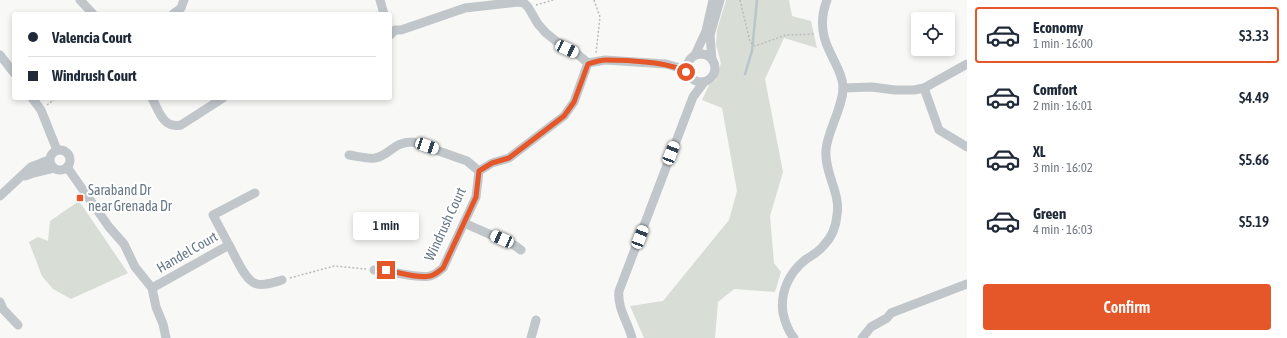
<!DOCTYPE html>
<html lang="en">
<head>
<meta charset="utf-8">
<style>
  body { margin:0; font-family:"Asap Condensed",sans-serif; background:#f2f2f3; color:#1f2937; height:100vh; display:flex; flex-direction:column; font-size:15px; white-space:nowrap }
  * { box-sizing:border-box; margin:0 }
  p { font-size:13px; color:#747a83 }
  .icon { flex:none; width:22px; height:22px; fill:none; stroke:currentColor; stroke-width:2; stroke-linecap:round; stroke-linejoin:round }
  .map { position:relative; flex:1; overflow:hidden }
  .drawer { display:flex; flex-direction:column; background:#fff; width:320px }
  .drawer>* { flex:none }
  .top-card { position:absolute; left:12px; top:12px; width:380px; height:88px; border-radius:4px; box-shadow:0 2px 6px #0003; display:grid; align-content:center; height:88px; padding:0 16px; background:#fff }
  .controls { position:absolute; left:911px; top:12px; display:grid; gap:8px }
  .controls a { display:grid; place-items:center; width:44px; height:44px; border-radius:4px; background:#fff; box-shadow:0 2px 6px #0003; font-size:20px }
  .end { position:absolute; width:18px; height:18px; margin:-9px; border:5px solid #e55628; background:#fff; box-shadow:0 0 0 2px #fff }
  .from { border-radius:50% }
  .bubble { position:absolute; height:28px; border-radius:4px; background:#fff; box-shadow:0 2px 6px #0003; font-size:13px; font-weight:600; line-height:28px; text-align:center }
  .car { position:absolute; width:12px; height:24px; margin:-12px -6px; border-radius:5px; box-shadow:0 0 3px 1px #0007; background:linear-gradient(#fff 24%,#345 0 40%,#fff 0 76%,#345 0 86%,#fff 0) }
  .top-card b { display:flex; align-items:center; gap:14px; height:38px; font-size:15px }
  .top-card b+b { border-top:1px solid #e0e1e3 }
  .top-card i { width:10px; height:10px; background:#1f2937 }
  ul { padding:7px 0 0; list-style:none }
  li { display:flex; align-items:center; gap:12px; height:56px; margin:0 8px 6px; padding:0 8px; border:2px solid transparent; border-radius:4px }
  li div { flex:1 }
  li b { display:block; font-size:15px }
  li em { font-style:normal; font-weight:600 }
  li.current { border-color:#e55628 }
  li>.icon { width:36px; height:36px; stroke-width:1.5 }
  .primary-button { display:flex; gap:8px; margin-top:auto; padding:8px 16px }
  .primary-button a { flex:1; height:46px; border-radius:4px; background:#e55628; color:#fff; font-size:16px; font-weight:600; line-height:46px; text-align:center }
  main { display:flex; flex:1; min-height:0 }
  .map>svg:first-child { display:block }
  .green { fill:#d8ddd5 }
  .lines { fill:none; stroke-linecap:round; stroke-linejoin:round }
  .stream { stroke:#b9c5c9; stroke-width:2.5 }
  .path { stroke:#b9bdc0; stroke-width:1.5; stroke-dasharray:2 2; stroke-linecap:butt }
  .minor { stroke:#c1c6ca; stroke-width:9 }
  .route { stroke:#e55628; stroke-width:5 }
  .poi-dot { fill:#e55628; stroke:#fff; stroke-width:1.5 }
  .labels { text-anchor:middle; stroke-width:4; stroke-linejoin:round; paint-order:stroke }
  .poi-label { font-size:14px; fill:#677887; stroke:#fff; text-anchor:start }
  .street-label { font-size:14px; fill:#677887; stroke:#fff }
</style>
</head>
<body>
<main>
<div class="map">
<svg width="967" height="338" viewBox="0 0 967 338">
  <rect width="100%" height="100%" fill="#f8f8f6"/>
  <g class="green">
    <polygon points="726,0 789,0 792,16 811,21 817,48 784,38 765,79 783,172 770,216 774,263 781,272 775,292 734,289 718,302 715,338 644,338 630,306 663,301 729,220 737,191 722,108 702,100 709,85 716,80 721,63 716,45 717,30"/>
    <polygon points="79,201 128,273 71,299 53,289 42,276 29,242 38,237 48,241 50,221"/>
  </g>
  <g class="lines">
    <polyline class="stream" points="745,74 752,51 757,0"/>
    <g class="path">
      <polyline points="594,0 600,17 596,53"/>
      <polyline points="740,0 750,42 755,46 786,35 815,34"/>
      <polyline points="536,5 553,0"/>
      <polyline points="47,105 56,98"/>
      <polyline points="290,278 334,266 366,269"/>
    </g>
    <g class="minor">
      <polyline points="80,0 93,14"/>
      <polyline points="380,0 384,14"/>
      <polyline points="173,14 181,8 184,0"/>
      <polyline points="390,35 395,30 401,30 465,8 518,2 524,3 528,7 538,24 546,33 556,41 576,53 588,63 605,60 666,64 680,68 688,73"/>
      <circle cx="701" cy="68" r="14"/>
      <polyline points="0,55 14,73"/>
      <polyline points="695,55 706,31 713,0"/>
      <polyline points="712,60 710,35 720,0"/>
      <polyline points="843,88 872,87 895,90 914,90 924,88 967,64"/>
      <polyline points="924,88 939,130 967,147"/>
      <polyline points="32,98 41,110 57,150"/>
      <path d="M152 98C159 111 163 129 181 125L223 98"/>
      <circle cx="60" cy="160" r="10"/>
      <path d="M349 155C357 156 367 159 375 158 391 155 392 142 413 142L467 161 479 171 492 163 509 158 564 116 574 102 588 63"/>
      <polyline points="67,167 109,227 124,244 135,267 152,288 156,307 163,324 166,338"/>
      <polyline points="25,176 33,173 54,168"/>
      <polyline points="0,196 31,167 49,160"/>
      <polyline points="464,223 514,245 521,250"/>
      <path d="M229 245C235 255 245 282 257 284 265 286 275 282 282 280"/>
      <path d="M374 270C389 270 418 279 430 276 435 275 439 271 443 268L476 197 479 171"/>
      <polyline points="152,288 229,245 213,215 255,193"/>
      <polyline points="0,302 3,309 18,325"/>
      <polyline points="531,338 536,320"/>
      <path d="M632 338C628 322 617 308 619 291L693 97 704 82"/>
      <path d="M794 338C788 331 785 322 783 313 780 292 789 273 805 260 812 255 819 252 824 245 832 237 836 226 837 215 841 193 824 173 826 150 827 131 844 106 843 86 842 73 835 64 830 52 821 35 820 18 827 0"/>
      <polyline points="862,338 871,327 887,318 891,313 967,284"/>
    </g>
  </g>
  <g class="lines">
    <path class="route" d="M386 270C398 272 418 279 430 276 435 275 439 271 443 268L476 197 479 171 492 163 509 158 564 116 574 102 588 64C594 62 600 60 606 60 626 60 671 62 686 72"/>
  </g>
  <rect class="poi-dot" x="76" y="194" width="8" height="8" rx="2"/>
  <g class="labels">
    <g class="poi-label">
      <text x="88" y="195">Saraband Dr<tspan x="88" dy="16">near Grenada Dr</tspan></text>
    </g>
    <g class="street-label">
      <text transform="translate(445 224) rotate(-65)" y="5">Windrush Court</text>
      <text transform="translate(187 252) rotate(-30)" y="5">Handel Court</text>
    </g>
  </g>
</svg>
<div class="controls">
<a><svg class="icon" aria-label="locate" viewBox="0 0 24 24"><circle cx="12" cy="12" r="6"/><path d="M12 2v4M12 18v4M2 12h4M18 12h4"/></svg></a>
</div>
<i class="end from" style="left:686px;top:72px"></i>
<i class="end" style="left:386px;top:270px"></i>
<div class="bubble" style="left:353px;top:212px;width:66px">1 min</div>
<i class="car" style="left:567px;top:49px;rotate:115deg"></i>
<i class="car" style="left:427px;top:146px;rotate:109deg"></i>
<i class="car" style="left:671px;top:153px;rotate:21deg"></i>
<i class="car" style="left:640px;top:237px;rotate:21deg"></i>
<i class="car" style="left:502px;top:239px;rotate:294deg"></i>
<div class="top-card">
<b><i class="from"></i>Valencia Court</b>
<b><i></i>Windrush Court</b>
</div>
</div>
<section class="drawer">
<ul>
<li class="current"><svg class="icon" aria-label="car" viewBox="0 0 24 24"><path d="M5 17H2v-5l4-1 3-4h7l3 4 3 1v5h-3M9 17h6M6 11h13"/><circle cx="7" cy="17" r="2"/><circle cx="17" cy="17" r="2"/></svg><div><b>Economy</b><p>1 min · 16:00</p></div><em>$3.33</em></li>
<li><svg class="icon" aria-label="car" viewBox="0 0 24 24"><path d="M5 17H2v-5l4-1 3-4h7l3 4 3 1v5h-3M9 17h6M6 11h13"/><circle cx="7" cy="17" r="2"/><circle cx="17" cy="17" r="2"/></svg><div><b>Comfort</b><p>2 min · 16:01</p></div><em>$4.49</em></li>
<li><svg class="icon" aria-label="car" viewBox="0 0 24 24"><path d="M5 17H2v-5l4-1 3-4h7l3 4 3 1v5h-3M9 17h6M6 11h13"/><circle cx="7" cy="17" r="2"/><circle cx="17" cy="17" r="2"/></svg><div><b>XL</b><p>3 min · 16:02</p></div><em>$5.66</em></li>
<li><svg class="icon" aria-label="car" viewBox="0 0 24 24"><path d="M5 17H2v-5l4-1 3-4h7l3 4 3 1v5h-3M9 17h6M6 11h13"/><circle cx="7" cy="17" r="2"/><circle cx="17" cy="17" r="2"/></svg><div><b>Green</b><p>4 min · 16:03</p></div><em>$5.19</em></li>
</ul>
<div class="primary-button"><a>Confirm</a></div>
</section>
</main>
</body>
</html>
